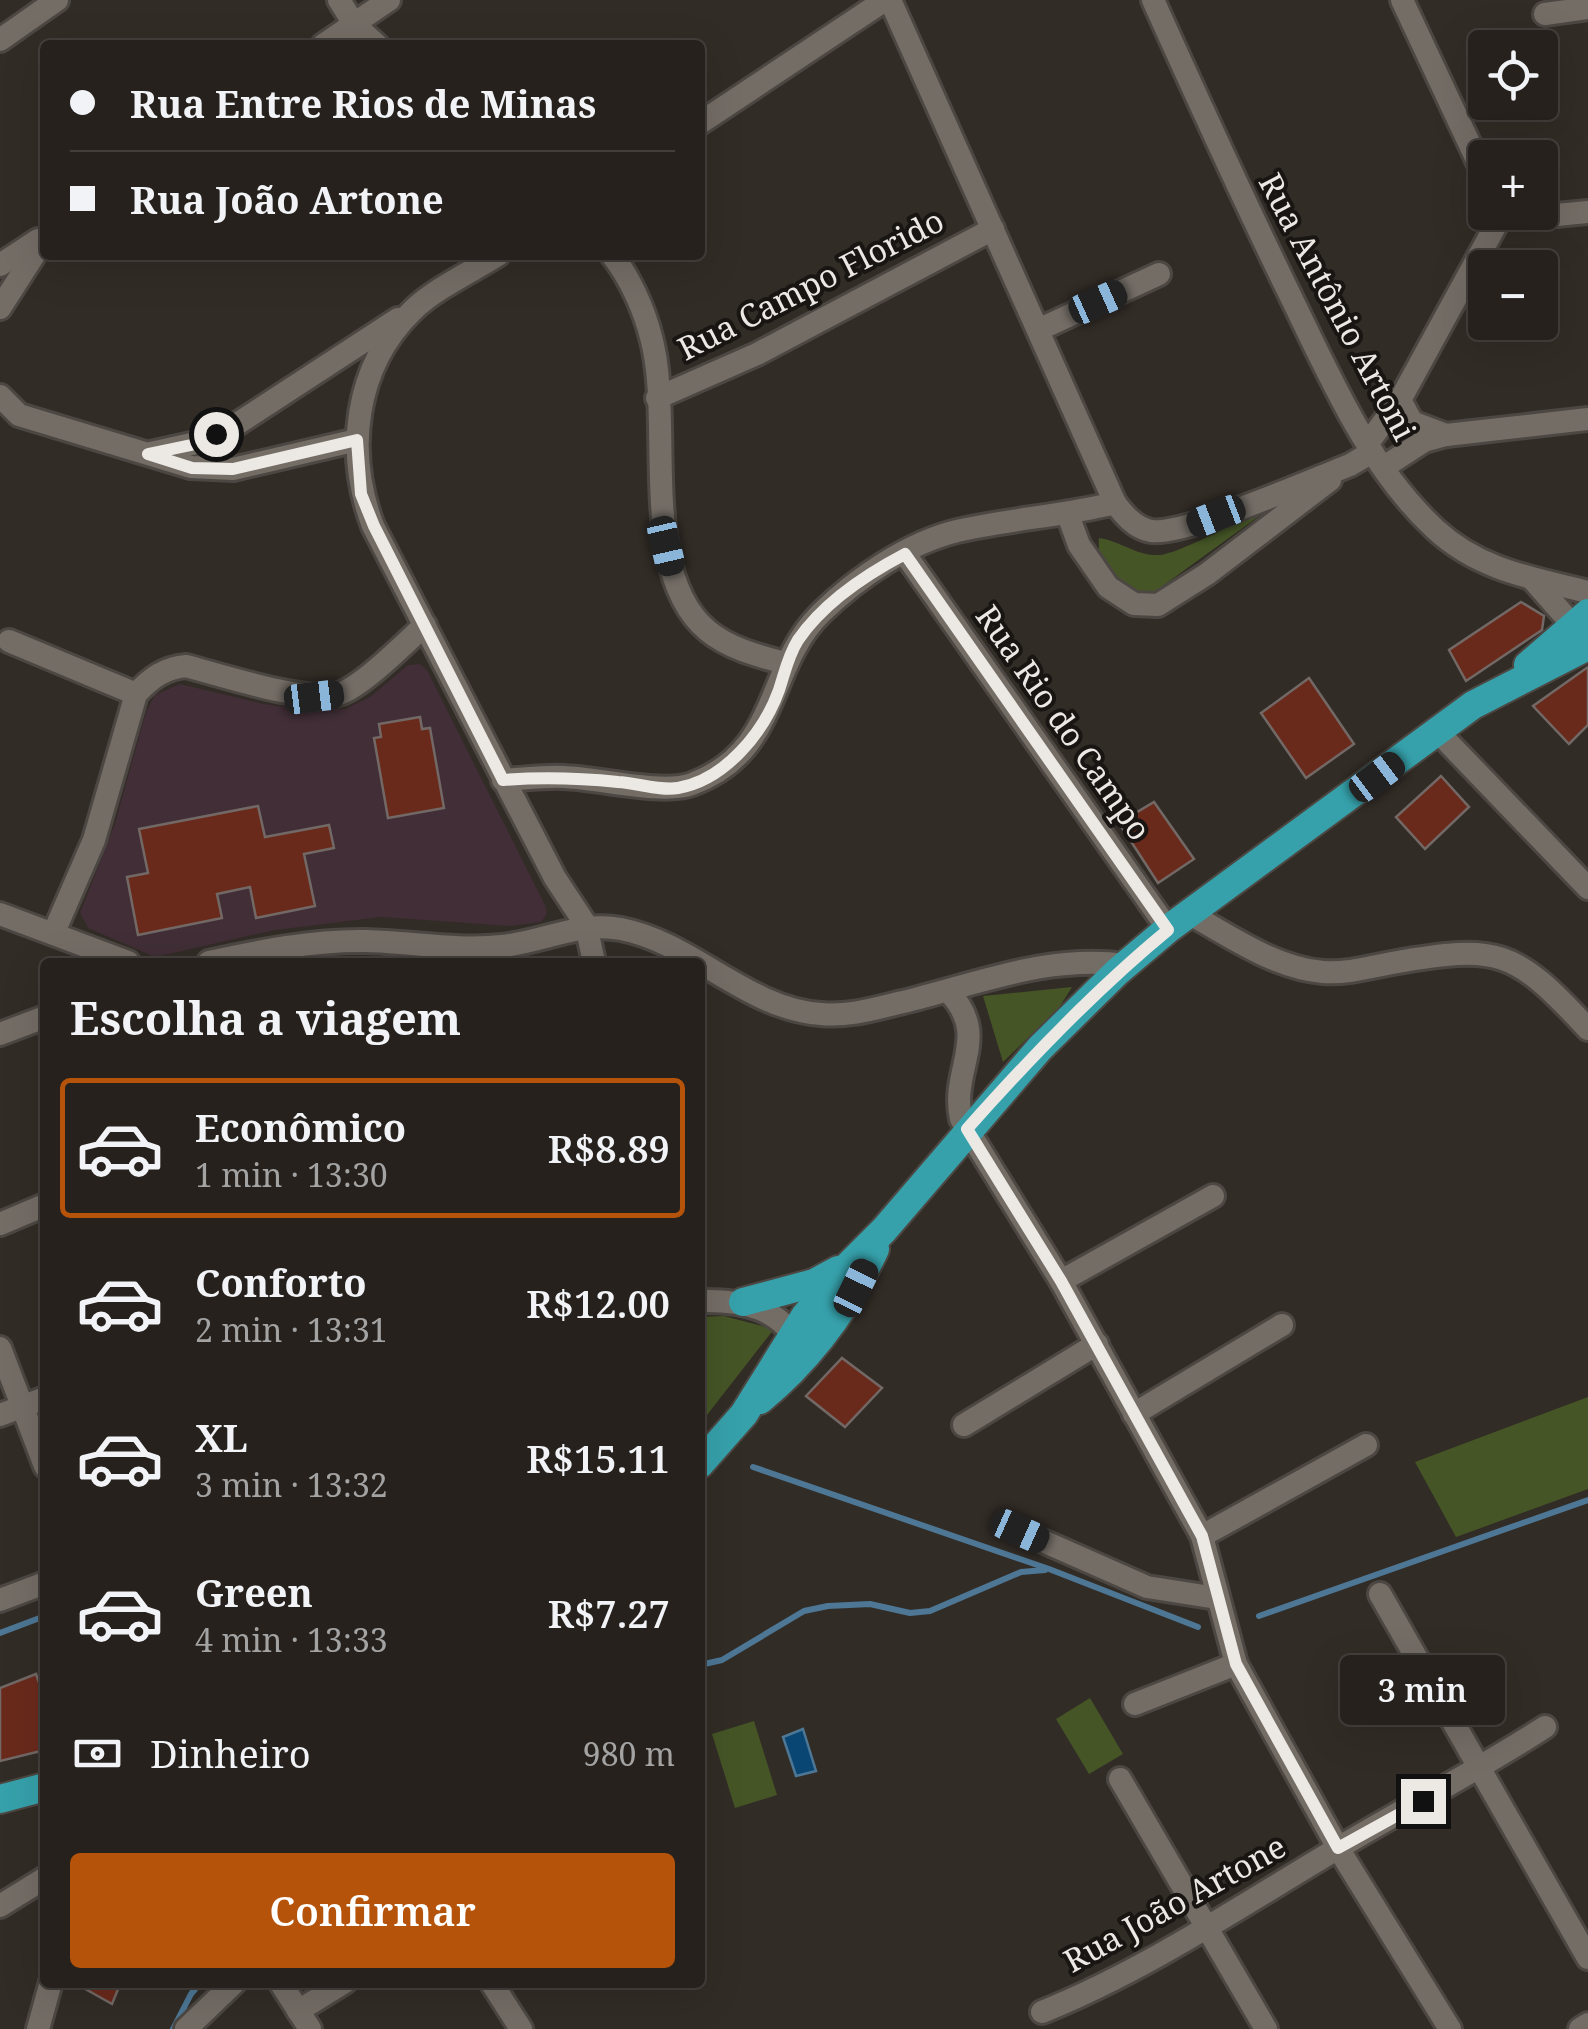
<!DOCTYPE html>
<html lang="pt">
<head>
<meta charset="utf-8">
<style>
  body { margin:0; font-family:"Noto Serif",serif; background:#2e2925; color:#f1f3f6; height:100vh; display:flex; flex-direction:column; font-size:38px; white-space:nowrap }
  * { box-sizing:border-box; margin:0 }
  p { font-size:32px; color:#a4a3a3 }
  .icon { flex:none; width:55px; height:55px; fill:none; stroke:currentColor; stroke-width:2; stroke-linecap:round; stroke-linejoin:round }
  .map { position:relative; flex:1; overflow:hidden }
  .drawer { position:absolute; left:40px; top:958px; width:665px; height:1030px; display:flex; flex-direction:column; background:#26211c; border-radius:10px; box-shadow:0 10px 40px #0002,0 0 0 2px #423e3b }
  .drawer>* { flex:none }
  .guide { position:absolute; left:40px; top:40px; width:665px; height:220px; border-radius:10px; box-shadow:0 10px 40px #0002,0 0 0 2px #423e3b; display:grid; align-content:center; height:220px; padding:0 30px; background:#26211c }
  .controls { position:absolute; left:1468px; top:30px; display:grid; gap:20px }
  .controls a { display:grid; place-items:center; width:90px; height:90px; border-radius:10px; background:#26211c; box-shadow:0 10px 40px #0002,0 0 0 2px #423e3b; font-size:50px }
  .end { position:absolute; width:45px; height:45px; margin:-22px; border:12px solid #ece8e4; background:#111; box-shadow:0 0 0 5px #111 }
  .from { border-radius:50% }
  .bubble { position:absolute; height:70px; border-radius:10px; background:#26211c; box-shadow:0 10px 40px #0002,0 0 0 2px #423e3b; font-size:32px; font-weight:600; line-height:70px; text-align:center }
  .car { position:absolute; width:30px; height:60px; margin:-30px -15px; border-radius:12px; box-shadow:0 0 8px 2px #0007; background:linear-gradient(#222 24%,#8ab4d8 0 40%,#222 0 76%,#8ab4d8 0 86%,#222 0) }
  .guide b { display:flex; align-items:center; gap:35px; height:95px; font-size:38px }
  .guide b+b { border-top:2px solid #423e3b }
  .guide i { width:25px; height:25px; background:#f1f3f6 }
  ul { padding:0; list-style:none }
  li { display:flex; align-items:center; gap:30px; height:140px; margin:0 20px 15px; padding:0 10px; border:5px solid transparent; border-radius:10px }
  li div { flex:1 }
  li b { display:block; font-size:38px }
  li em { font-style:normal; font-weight:600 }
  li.active { border-color:#b45309 }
  li>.icon { width:90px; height:90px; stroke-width:1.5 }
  h2 { padding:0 30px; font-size:45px; line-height:120px }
  .pay { display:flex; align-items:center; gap:25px; height:110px; padding:0 30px; font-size:38px }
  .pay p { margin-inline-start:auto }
  .primary-button { display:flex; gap:20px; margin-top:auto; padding:20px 30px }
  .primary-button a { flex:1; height:115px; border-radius:10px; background:#b45309; color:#fff; font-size:40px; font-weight:600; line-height:115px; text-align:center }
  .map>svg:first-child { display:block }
  .education { fill:#412e36 }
  .green { fill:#455526 }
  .water { fill:#094673; stroke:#4d7795; stroke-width:2.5 }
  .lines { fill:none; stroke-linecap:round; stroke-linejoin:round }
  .stream { stroke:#4d7795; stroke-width:6 }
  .building { fill:#6a2a1b; stroke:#726865; stroke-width:2.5 }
  .minor-casing { stroke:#4c4742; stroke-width:28 }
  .major-casing { stroke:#4c4742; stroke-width:32 }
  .minor { stroke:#746d66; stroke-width:22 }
  .major { stroke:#36a1ab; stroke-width:28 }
  .route { stroke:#ece8e4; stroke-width:12 }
  .labels { text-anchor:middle; stroke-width:8; stroke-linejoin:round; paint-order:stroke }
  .street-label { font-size:32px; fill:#ece8e4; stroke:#181512 }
</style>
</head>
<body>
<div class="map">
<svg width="1588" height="2029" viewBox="0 0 1588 2029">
  <rect width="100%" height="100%" fill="#322c26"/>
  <polygon class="education" points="420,664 427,670 545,905 547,914 541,922 511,926 381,917 275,930 155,957 88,928 80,913 115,823 146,712 155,695 180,684 264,704 302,709 345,709 370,697 408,665"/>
  <g class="green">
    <path d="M1277 503 1142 601C1119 583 1096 571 1099 538 1121 541 1136 556 1159 555 1177 555 1255 513 1277 503Z"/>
    <polygon points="1072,987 1059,1008 1003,1062 983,996"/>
    <polygon points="724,1316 774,1329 700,1424 700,1317"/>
    <polygon points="1588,1397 1588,1489 1456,1537 1415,1462"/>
    <polygon points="1090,1698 1123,1754 1089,1774 1056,1719"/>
    <polygon points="754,1721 777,1795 735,1808 712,1734"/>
  </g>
  <polygon class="water" points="803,1729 816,1771 796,1776 783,1737"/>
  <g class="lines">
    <g class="stream">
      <polyline points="753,1467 1049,1569 1198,1627"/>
      <polyline points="1259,1616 1588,1500"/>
      <polyline points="0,1633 45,1616"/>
      <polyline points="700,1665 722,1660 804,1611 828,1606 870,1604 910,1613 930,1611 1021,1572 1045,1570"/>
      <polyline points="173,2029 191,1994 201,1982"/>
    </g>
  </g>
  <g class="building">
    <polygon points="1521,602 1544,616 1542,630 1466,681 1449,650"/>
    <polygon points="1588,667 1588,725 1569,744 1533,706"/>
    <polygon points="1309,678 1354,744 1306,778 1261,713"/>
    <polygon points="420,717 422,729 430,728 444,808 388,818 374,738 381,737 379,724"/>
    <polygon points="1441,776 1469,807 1425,849 1396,817"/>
    <polygon points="1154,802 1194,859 1158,883 1119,823"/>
    <polygon points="258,806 265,837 329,825 334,848 304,854 315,906 256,918 250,887 217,894 222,918 138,935 127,877 148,873 139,829"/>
    <polygon points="842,1358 882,1388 845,1427 806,1396"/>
    <polygon points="36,1674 45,1699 45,1750 0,1761 0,1688"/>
    <polygon points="73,1982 121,1982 112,2004"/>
  </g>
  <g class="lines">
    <defs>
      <g id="minor">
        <polyline points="339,0 354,24 377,45"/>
        <path d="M890 0 1115 503C1124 515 1135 528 1151 531 1184 536 1311 480 1350 465L1372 452"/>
        <path d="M1153 0C1198 100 1243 199 1291 297 1330 377 1369 468 1435 529 1479 570 1532 578 1588 592"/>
        <polyline points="1402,0 1485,177"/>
        <polyline points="1545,14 1588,8"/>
        <polyline points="0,40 57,0"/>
        <polyline points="323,45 389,0"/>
        <polyline points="700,123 885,0"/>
        <polyline points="1521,212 1536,217 1588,212"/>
        <path d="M498 255C471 272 436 288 413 310 354 367 345 452 373 526L555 878 586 925 594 962"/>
        <path d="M612 255C630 278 644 309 651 337 674 420 637 573 708 631 730 649 759 656 785 663"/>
        <polyline points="0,265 38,240"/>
        <polyline points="0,308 45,238"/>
        <polyline points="1038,330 1159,274"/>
        <polyline points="0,396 19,415 191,467 233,469 357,440"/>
        <polyline points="657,398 757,354 993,229"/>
        <polyline points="1400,400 1412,422 1446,435"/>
        <polyline points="1368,443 1400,400 1503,212"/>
        <polyline points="151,453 196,443 237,424 398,319"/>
        <polyline points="1384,467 1424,441 1446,435 1588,419"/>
        <polyline points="1068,515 1079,545 1108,587 1134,604 1158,605 1207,574 1330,480"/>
        <polyline points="905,554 1168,929"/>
        <polyline points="1534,581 1585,639"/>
        <polyline points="9,641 136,694"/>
        <polyline points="1438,732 1588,888"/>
        <path d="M503 780C523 779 544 776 564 777 597 778 663 795 692 784 781 751 765 668 821 613 857 578 908 543 957 531 1009 519 1063 516 1115 503"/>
        <polyline points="0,914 128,962"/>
        <path d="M1190 914C1232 937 1275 968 1323 972 1345 974 1371 967 1392 963 1499 944 1514 949 1588 1029"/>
        <path d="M54 932 94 840 136 694C151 678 164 668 186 666 221 675 308 704 339 694 363 686 405 643 425 625"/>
        <path d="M209 962C259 951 315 940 366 941 411 942 458 951 502 946 544 942 578 921 621 929 693 943 747 1009 821 1014 849 1017 877 1008 903 1002 977 984 1049 954 1125 965"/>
        <path d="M948 991C992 1037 950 1068 961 1119L1061 1281 1202 1536 1236 1664 1338 1848 1450 2029"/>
        <polyline points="0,1034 45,1017"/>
        <polyline points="0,1224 45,1205"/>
        <polyline points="1061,1281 1213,1196"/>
        <path d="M700 1301C743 1300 781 1307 802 1349"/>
        <polyline points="0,1348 45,1466"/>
        <polyline points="1134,1414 1282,1325"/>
        <polyline points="0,1415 45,1398"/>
        <polyline points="964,1425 1097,1344"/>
        <polyline points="1020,1531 1147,1587 1217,1598"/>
        <polyline points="1202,1536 1366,1445"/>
        <polyline points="1380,1594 1588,1958"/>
        <polyline points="0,1600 45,1583"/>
        <polyline points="1135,1704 1236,1664"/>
        <polyline points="1120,1779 1266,2029"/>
        <polyline points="0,1906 45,1878"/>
        <polyline points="280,1982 310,2029"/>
        <polyline points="491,1982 521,2029"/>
        <polyline points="298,2011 345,1982"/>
        <path d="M1042 2012C1146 1970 1239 1907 1335 1850 1405 1808 1477 1771 1545 1727"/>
        <polyline points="38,2029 51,1982"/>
        <polyline points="186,2029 235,1982"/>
        <polyline points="1580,2029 1588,2024"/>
      </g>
      <g id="major">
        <polyline points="1528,665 1588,613"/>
        <polyline points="743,1302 814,1283 838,1270"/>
        <path d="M760 1400C811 1358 847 1309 875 1249"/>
        <polyline points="700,1464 744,1414 805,1316 839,1275 884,1230 1040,1048 1117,972 1168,929 1473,705 1588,646"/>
        <polyline points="0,1799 45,1787"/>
      </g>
    </defs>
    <use href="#minor" class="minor-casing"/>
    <use href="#major" class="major-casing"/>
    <use href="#minor" class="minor"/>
    <use href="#major" class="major"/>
  </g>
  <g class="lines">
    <path class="route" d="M216 434 196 444 148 454 192 468 233 469 357 440 361 494 374 526 503 780C542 777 579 778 618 782 637 783 660 791 678 788 725 780 764 732 779 690 785 672 788 656 798 640 824 602 865 575 905 554L1168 930C1095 990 1030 1058 967 1129L1061 1281 1202 1536 1236 1664 1338 1848 1423 1801"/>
  </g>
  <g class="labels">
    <g class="street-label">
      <text transform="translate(811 285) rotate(-27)" y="11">Rua Campo Florido</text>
      <text transform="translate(1337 307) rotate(62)" y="11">Rua Antônio Artoni</text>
      <text transform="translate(1063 723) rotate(55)" y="11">Rua Rio do Campo</text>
      <text transform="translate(1175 1904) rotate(-29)" y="11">Rua João Artone</text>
    </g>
  </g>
</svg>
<div class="controls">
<a><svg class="icon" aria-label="locate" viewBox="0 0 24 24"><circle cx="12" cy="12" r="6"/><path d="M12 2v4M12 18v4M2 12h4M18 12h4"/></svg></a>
<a>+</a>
<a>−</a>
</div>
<i class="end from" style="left:216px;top:434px"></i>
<i class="end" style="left:1423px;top:1801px"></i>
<div class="bubble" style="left:1340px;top:1655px;width:165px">3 min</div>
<i class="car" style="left:1098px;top:302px;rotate:66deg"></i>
<i class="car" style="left:1216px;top:516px;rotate:249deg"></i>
<i class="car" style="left:666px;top:546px;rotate:167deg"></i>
<i class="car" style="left:314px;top:697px;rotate:83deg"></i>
<i class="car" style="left:1377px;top:777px;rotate:53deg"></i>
<i class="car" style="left:856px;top:1288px;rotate:26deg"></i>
<i class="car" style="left:1020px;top:1531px;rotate:114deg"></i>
<div class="guide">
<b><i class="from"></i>Rua Entre Rios de Minas</b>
<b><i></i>Rua João Artone</b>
</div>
<section class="drawer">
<h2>Escolha a viagem</h2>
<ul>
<li class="active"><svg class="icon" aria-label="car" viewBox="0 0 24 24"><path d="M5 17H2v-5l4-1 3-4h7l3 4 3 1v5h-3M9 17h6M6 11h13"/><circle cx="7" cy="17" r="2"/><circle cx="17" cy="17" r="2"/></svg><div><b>Econômico</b><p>1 min · 13:30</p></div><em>R$8.89</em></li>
<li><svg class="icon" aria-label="car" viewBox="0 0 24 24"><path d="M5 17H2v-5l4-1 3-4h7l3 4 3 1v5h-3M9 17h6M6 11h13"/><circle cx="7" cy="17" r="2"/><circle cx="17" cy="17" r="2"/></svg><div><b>Conforto</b><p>2 min · 13:31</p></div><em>R$12.00</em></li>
<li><svg class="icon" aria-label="car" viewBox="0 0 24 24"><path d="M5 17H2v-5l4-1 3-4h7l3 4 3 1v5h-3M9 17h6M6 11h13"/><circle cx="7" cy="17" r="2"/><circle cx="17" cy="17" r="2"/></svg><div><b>XL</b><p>3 min · 13:32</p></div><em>R$15.11</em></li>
<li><svg class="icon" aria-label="car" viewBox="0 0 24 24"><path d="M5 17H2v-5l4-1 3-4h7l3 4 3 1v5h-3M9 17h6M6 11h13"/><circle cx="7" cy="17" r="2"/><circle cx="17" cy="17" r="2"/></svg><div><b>Green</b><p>4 min · 13:33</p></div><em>R$7.27</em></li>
</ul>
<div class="pay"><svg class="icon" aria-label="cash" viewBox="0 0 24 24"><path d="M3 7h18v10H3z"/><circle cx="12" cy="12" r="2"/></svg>Dinheiro<p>980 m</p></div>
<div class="primary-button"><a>Confirmar</a></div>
</section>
</div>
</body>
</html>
